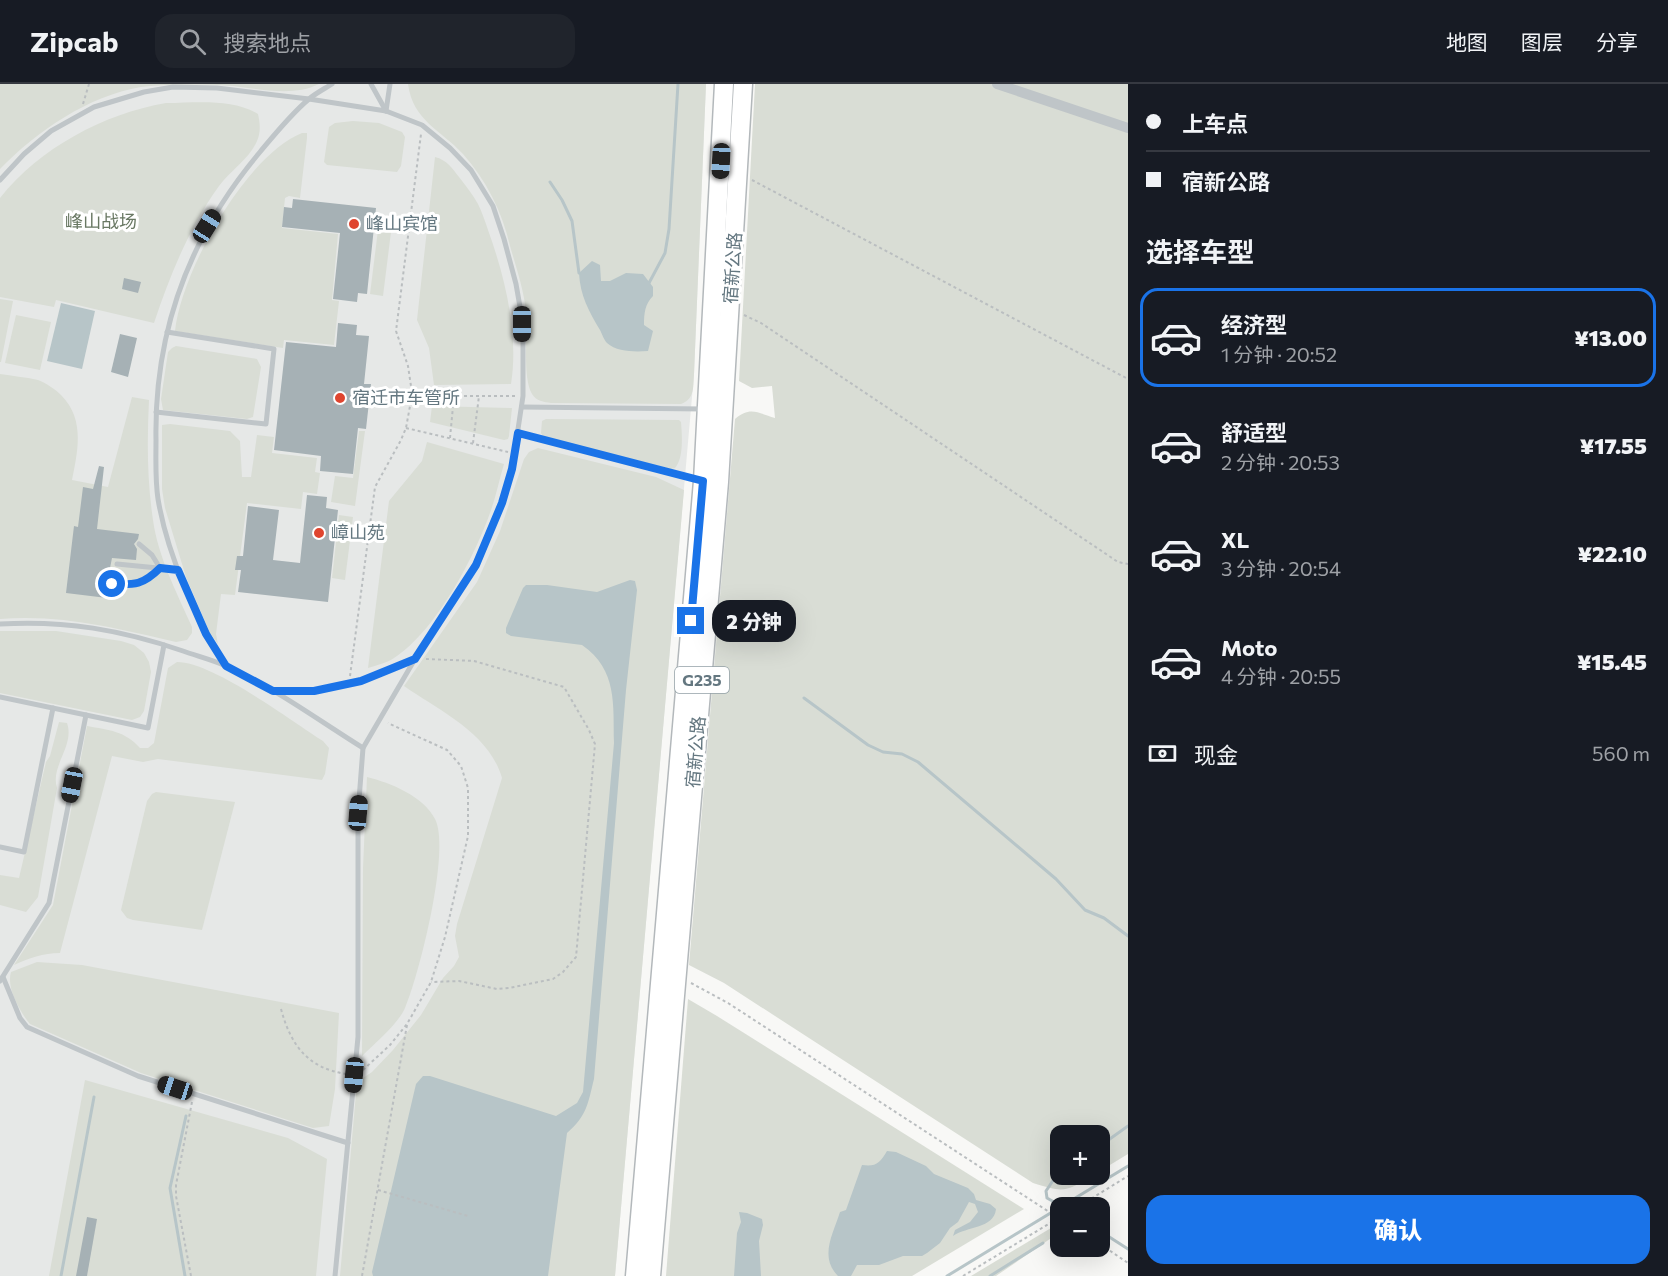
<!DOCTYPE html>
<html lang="zh">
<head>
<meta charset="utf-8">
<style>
  body { margin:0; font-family:Commissioner,"Noto Sans SC",sans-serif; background:#20242c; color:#f1f3f6; height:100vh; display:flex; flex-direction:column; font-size:22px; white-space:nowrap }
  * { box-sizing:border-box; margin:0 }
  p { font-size:20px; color:#9ea1a6 }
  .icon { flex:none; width:33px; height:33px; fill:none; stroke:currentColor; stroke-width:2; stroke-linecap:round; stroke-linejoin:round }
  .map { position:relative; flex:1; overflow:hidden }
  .drawer { display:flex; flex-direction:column; background:#171b24; width:540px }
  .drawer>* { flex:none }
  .banner { display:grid; align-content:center; height:132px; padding:0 18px; background:#171b24 }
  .controls { position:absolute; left:1050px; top:1041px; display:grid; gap:12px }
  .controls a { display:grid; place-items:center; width:60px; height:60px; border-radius:12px; background:#171b24; box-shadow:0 6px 24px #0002; font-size:30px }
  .end { position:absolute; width:27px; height:27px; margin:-14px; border:8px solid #1a73e8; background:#fff; box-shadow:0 0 0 3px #fff }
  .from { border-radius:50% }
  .bubble { position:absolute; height:42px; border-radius:18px; background:#171b24; box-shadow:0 6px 24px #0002; font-size:20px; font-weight:800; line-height:42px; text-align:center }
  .car { position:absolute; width:18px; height:36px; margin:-18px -9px; border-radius:8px; box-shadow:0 0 4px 2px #0007; background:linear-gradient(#222 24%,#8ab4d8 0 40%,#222 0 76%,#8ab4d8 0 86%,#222 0) }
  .banner b { display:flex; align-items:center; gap:21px; height:57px; font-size:22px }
  .banner b+b { border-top:2px solid #363941 }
  .banner i { width:15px; height:15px; background:#f1f3f6 }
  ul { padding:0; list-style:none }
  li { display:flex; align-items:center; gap:18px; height:99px; margin:0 12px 9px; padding:0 6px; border:3px solid transparent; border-radius:18px }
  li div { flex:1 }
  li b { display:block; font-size:22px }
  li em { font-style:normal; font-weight:800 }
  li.active { border-color:#1a73e8 }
  li>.icon { width:54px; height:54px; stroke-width:1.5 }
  h2 { padding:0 18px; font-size:27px; line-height:72px }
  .pay { display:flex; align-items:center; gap:15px; height:66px; padding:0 18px; font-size:22px }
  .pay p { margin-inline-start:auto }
  .primary-button { display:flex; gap:12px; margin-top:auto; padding:12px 18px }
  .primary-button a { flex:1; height:69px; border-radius:18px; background:#1a73e8; color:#fff; font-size:24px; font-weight:800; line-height:69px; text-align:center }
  header { display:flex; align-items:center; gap:36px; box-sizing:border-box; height:84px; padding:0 30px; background:#171b24; border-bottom:2px solid #363941 }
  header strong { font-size:28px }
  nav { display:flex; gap:33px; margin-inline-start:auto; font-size:21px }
  .search { width:420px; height:54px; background:#20242c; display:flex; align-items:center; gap:15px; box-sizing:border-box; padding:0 21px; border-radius:18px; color:#9ea1a6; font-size:22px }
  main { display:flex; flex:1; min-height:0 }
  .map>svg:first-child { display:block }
  .built { fill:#e6e8e7 }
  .green { fill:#d9ddd5 }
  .water { fill:#b7c5c8 }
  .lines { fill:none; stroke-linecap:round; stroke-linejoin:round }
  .stream { stroke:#b7c5c8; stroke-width:3 }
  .building { fill:#a6b1b5 }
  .trunk-casing { stroke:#b3b8bb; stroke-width:21 }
  .path { stroke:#babec0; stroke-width:2; stroke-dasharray:3 3; stroke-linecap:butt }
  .service { stroke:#bfc5c8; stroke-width:5 }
  .minor { stroke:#bfc5c8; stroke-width:10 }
  .trunk { stroke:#fff; stroke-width:18 }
  .route { stroke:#1a73e8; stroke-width:8 }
  .poi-dot { fill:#df452f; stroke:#fff; stroke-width:2 }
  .labels { text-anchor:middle; stroke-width:6; stroke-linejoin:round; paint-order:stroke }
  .shield { fill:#fff; stroke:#92a0a6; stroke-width:1.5 }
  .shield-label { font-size:16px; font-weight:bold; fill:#647780 }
  .park-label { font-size:18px; fill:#697863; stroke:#fff }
  .poi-label { font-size:18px; fill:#647780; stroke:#fff; text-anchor:start }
  .street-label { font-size:18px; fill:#647780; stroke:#fff }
</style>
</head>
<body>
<header>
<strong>Zipcab</strong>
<div class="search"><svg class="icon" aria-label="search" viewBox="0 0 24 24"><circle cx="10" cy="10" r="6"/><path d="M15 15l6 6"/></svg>搜索地点</div>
<nav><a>地图</a><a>图层</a><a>分享</a></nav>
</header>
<main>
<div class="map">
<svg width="1128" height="1192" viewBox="0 0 1128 1192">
  <rect width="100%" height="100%" fill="#f8f8f6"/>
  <polygon class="built" points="0,0 706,0 694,290 615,1192 0,1192"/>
  <g class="green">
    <path d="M0 0H319C293 13 261 5 233 2 203 0 171 0 141 3 88 12 37 47 0 85Z"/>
    <path d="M408 0H706L694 290C693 303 695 315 681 320L551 319C544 318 536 317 532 310 522 293 528 249 526 228 524 206 516 183 510 162 502 127 486 96 463 70 441 46 413 37 408 0Z"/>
    <path d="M755 0H1128V1070L1100 1087V1052H1060V1090L1094 1091C1065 1108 1065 1109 1033 1099L724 899 689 881 735 335C750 322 758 329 775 334L772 302 752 304 739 297Z"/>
    <path d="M166 19C196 19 231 14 258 30 260 39 261 48 257 57 250 74 230 87 219 102 189 144 170 191 154 239L56 216 54 223 0 213V114C40 64 103 30 166 19Z"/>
    <polygon points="353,37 379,39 402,48 405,53 401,82 397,88 327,81 324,78 329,43 335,39"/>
    <path d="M302 49H307V54L300 114 289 112 285 114 282 144 338 150 332 216 339 217 334 261 284 256 283 264 175 247C181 188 246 71 302 49Z"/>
    <path d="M435 73C447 76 452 84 459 93 466 102 473 111 478 120 482 128 485 137 488 146 505 193 519 250 511 300L434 301 429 264 417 236Z"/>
    <polygon points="378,146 391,148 383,212 370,210"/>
    <polygon points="0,215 13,217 1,278 0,278"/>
    <polygon points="16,231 51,238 40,286 5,279"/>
    <polygon points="176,262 257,275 261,283 253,333 247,335 163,326 161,315 168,268 172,264"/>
    <path d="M0 290C12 292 25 293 38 296 46 299 55 305 61 311 85 335 78 366 72 396L108 403 132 313 149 316C147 356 147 396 153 436 158 473 177 509 192 543V549L187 556 176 558C116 544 61 530 0 535Z"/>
    <polygon points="432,322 512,324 509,352 508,355 504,356 430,338"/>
    <path d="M546 335 679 336 681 338C682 351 684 374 675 384L671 385 543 353 541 349 542 337Z"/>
    <polygon points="170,340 230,347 240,357 242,393 251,393 257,351 274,353 272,369 317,374 315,388 320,389 317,410 303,408 301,425 247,419 235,511 221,510 216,550 218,560 210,549 186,493 165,424 162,405 162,341"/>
    <polygon points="359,347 365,347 355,422 331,418 335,392 353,394"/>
    <path d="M427 358 504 380C499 396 496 413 490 429 474 474 435 548 394 574 387 579 377 581 368 584L389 417 422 377Z"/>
    <path d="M538 364 656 393 684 406 615 1192H340L357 998 372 988 393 966 421 931 443 894 454 882 459 873 455 852 457 840 502 694C489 649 440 627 404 602L477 498 500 447 524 375 529 368Z"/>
    <polygon points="339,431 353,433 345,496 332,494"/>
    <polygon points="0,547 56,547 121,557 134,561 144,569 149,578 151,588 144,627 140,633 132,636 0,609"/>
    <path d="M177 578C213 578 290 636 323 657L329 664 325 690 322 696 158 675 143 678 112 672 60 869C43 869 29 874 14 881L53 821 87 642C109 646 125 647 140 664H148L154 659 168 584Z"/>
    <path d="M59 638 67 639C75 662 50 682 57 704L38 813 26 828 0 821V791L19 794 46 678 50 672Z"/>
    <path d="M367 693C391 699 423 712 435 735 451 765 419 892 405 924 398 940 375 959 362 972L363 784Z"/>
    <polygon points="156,708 235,718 202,846 133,836 127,834 121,826 147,717 152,710"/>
    <path d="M37 878 82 881 339 929 335 1005 329 1042 313 1044 141 989 30 940C20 928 6 904 11 888Z"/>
    <polygon points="688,915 717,932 1024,1125 912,1192 666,1192"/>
    <polygon points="85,996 288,1054 327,1075 316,1192 49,1192"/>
    <polygon points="1056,1141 1060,1144 1060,1148 996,1192 971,1192"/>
  </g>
  <g class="water">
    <path d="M592 177 600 181 601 197H610L626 189 643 190 653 203V212C645 220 644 229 644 241L653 247 648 267C635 268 617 268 607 259 604 256 602 250 600 246 589 228 580 211 579 189Z"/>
    <polygon points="61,219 95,227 82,285 47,277"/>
    <path d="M630 496 635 497 637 506 626 606 594 995C588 1019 587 1032 567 1049L548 1192H373L372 1188 416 1000 423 992H430L556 1032 577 1019 583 1008 614 659C613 621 618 586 582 561L511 552 506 549V544L523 504 526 501H547L597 508Z"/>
    <path d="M887 1067 896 1068 926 1082 934 1090 968 1104 974 1110 976 1116 990 1120 996 1125C994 1145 967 1142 953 1152L955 1146 970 1138 978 1128 975 1120 969 1118 958 1138 950 1144 940 1159 927 1169 922 1172H903L879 1181H857L851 1192H838C819 1173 833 1150 840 1128L846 1126 862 1081C876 1083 880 1079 887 1067Z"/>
    <polygon points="739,1128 747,1129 762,1135 763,1141 759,1157 761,1192 734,1192 737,1149 741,1138"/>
  </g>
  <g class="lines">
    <g class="stream">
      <polyline points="550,98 562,116 572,137 579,189"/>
      <polyline points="649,199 665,169 669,145 678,0"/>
      <polyline points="804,614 868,661 883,668 902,670 918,678 1056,795 1085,826 1104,834 1128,852"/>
      <polyline points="1100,1062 1128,1042"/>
      <polyline points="1060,1090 1054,1095 1046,1107 1047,1114 1061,1122"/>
      <polyline points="1100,1147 1128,1165"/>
      <polyline points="61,1192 94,1013"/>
      <polyline points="185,1192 170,1104 186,1032"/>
      <polyline points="947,1192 1128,1082"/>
      <polyline points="990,1192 1043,1159"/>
    </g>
  </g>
  <g class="building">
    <polygon points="293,115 376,124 367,210 358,209 357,218 333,215 340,149 282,143 284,123 292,124"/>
    <polygon points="124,194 141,198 138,209 122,205"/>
    <polygon points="338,239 357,241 356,251 369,252 364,300 371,300 366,345 358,344 353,390 320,387 321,372 274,366 286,258 336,263"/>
    <polygon points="120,250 137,254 128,293 111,288"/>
    <polygon points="99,382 104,383 97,445 139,450 138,455 134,460 137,465 136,476 112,474 107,499 107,514 66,509 74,442 78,443 83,403 93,405"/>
    <polygon points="307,411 327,413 326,424 338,426 328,518 238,508 241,486 235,486 237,472 243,472 248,422 279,426 273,476 300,479"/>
    <polygon points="87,1133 97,1135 87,1192 76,1192"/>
  </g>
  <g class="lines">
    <defs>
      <g id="trunk">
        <polyline points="635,1192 703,397 724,0"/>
        <polyline points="651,1192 719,398 743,0"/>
      </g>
    </defs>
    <use href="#trunk" class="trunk-casing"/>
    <g class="path">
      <polyline points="83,20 89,0"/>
      <polyline points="752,96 1128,295"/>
      <polyline points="744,231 761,239 1118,478 1128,480"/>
      <polyline points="410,312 516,312"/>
      <polyline points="406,344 508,368"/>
      <polyline points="450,354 454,312"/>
      <polyline points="473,359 479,312"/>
      <polyline points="426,575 474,577 564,603 589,646 595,660 576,873 563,888 553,895 509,904 497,905 459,897 431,898"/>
      <polyline points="350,592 375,403 401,356 406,344 410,322 411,302 408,282 396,247 421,50"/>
      <polyline points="691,899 728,919 1060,1135"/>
      <path d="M281 925C291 962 308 984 346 990"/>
      <polyline points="363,986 390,961 407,940 431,898 445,853 468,752 468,704 461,682 447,666 388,639"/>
      <polyline points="378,1106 468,1132"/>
      <polyline points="1076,1124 1128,1092"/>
      <polyline points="1100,1160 1128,1179"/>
      <polyline points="191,1192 176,1112 176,1101 192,1018"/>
      <polyline points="362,1192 407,941"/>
      <polyline points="963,1192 1060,1133"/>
    </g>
    <g class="service">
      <polyline points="371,0 386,27"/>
      <polyline points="386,27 390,0"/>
      <polyline points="0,96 24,70 51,47 94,23 144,8 173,3 217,4 309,15 386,27 422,41 450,64 471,86 493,122 504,155 516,200 523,240 523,312 512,385 496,435 476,481 415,575 363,664 358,729 358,953 335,1192"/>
      <polyline points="522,323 703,325"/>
      <polyline points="156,328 266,340 274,265 167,248"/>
      <polyline points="518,349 699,396"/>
      <polyline points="117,480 178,486"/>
      <path d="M112 500C135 501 143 501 160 484L152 471 139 460"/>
      <path d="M0 540C65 536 122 546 183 567 197 572 213 576 226 582 275 604 318 636 363 664"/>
      <path d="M226 582C195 531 168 474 158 415 155 395 156 375 156 356 154 247 190 151 260 68 275 50 291 30 309 15 316 9 324 5 332 0"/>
      <polyline points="275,607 314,607 361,597 413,576"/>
      <polyline points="0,613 148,644 164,561"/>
      <polyline points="0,763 24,768 53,624"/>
      <polyline points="3,893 20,934 27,943 138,992 348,1059"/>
      <polyline points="0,897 49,819 86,631"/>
    </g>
    <polyline class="minor" points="997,0 1128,44"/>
    <use href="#trunk" class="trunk"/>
  </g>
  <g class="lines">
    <path class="route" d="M112 500C135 501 143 501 160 484L178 486 206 550 226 582 273 607H314L361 597 393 584 415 575 476 481 502 419 512 385 518 349 703 397 691 537"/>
  </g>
  <g class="poi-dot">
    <circle cx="354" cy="140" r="6"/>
    <circle cx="340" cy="314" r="6"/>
    <circle cx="319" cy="449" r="6"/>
  </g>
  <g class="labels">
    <rect class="shield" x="675" y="583" width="54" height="26" rx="4.5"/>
    <g class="shield-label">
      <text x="702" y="602">G235</text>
    </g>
    <g class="park-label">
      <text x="101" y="144">峰山战场</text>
    </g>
    <g class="poi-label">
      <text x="366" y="146">峰山宾馆</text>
      <text x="352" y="320">宿迁市车管所</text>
      <text x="331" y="455">嶂山苑</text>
    </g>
    <g class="street-label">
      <text transform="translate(733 184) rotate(-86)" y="6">宿新公路</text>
      <text transform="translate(696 668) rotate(-85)" y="6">宿新公路</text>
    </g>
  </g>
</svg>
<div class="controls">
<a>+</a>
<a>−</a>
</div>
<i class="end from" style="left:112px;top:500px"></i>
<i class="end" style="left:691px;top:537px"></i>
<div class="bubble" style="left:712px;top:516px;width:84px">2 分钟</div>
<i class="car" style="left:721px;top:77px;rotate:183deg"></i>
<i class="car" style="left:207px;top:142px;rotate:32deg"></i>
<i class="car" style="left:522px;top:240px;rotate:180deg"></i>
<i class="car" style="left:72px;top:701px;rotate:191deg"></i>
<i class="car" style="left:358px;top:729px;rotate:5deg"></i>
<i class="car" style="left:354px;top:991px;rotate:185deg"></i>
<i class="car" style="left:175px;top:1004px;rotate:288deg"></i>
</div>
<section class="drawer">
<div class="banner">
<b><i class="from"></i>上车点</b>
<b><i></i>宿新公路</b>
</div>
<h2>选择车型</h2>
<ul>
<li class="active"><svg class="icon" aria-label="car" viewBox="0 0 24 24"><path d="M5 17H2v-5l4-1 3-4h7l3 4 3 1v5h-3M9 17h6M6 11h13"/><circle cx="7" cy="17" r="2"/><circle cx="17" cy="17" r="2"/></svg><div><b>经济型</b><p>1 分钟 · 20:52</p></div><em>¥13.00</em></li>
<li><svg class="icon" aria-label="car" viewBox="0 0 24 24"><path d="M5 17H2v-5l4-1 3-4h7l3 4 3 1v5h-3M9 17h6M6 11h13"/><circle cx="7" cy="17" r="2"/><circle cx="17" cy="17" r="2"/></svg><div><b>舒适型</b><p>2 分钟 · 20:53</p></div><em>¥17.55</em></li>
<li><svg class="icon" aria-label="car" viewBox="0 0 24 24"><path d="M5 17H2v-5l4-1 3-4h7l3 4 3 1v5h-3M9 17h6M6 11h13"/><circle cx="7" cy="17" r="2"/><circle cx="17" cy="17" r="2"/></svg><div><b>XL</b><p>3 分钟 · 20:54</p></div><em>¥22.10</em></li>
<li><svg class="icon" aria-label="car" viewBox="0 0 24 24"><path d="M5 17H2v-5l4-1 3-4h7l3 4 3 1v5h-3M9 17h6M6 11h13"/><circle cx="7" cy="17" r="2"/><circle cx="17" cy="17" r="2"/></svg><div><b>Moto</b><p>4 分钟 · 20:55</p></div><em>¥15.45</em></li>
</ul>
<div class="pay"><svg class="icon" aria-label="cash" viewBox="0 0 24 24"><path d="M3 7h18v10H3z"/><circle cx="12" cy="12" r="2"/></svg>现金<p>560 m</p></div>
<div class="primary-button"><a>确认</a></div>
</section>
</main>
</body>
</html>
